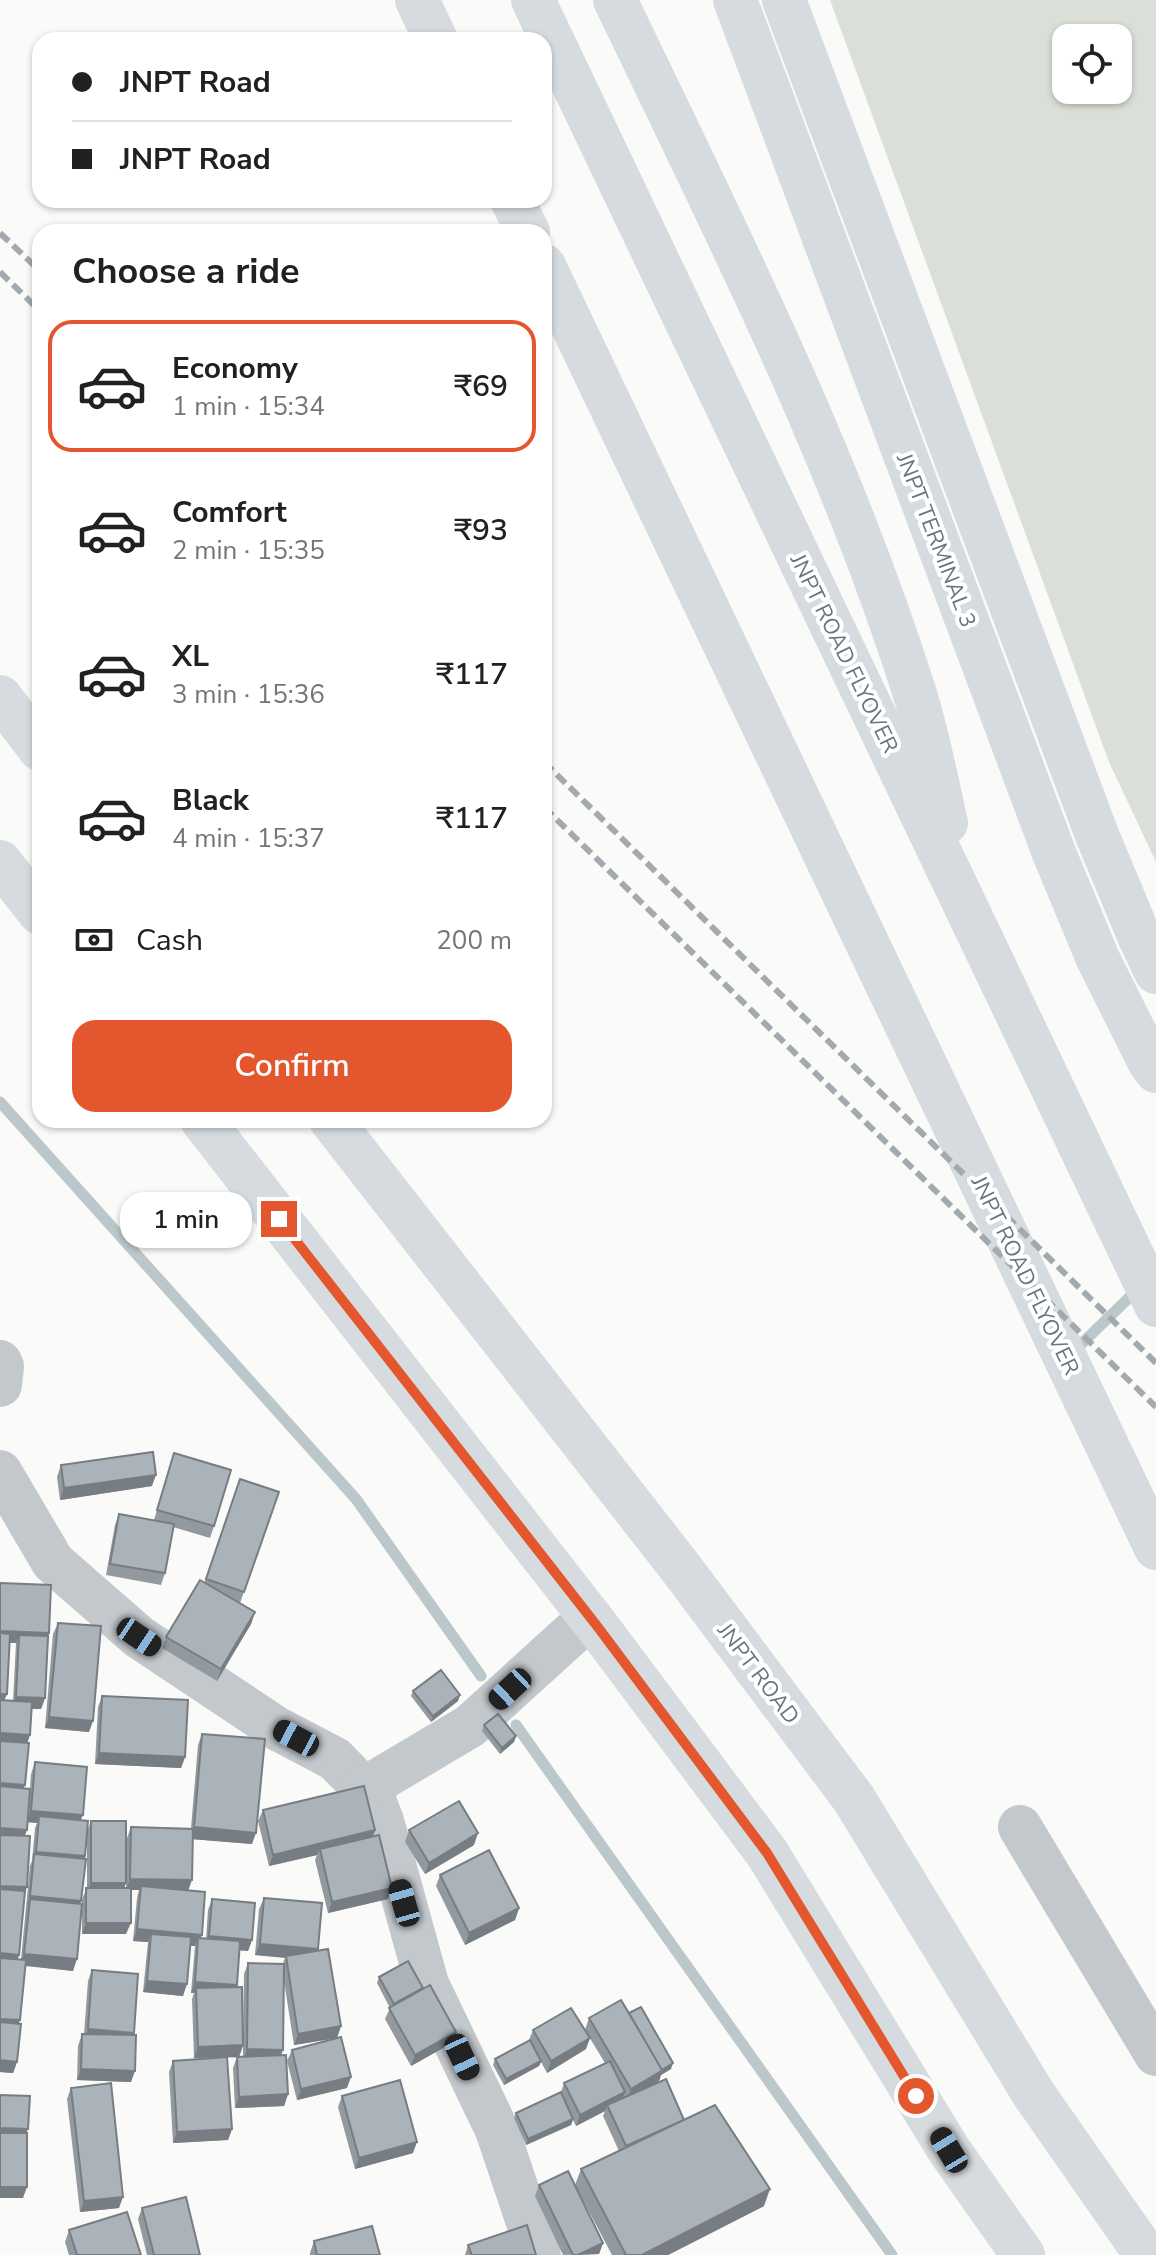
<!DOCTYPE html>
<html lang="en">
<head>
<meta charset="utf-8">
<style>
  body { margin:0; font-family:"Nunito Sans",sans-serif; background:#f6f6f6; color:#202124; height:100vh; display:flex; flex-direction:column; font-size:30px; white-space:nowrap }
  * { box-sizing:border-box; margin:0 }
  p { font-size:26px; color:#757577 }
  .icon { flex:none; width:44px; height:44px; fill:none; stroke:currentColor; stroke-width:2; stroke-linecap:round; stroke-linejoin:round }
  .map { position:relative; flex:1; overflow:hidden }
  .details { position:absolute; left:32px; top:224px; width:520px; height:904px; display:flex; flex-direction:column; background:#fff; border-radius:24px; box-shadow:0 2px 6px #0004 }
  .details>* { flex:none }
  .hud { position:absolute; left:32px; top:32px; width:520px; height:176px; border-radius:24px; box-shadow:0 2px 6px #0004; display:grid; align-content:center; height:176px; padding:0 40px; background:#fff }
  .controls { position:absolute; left:1052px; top:24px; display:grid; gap:16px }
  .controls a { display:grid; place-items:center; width:80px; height:80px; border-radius:16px; background:#fff; box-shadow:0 2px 6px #0004; font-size:40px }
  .end { position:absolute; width:36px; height:36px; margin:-18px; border:10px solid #e4572e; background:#fff; box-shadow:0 0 0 4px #fff }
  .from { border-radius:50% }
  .bubble { position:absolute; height:56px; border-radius:24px; background:#fff; box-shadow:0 2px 6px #0004; font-size:26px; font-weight:600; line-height:56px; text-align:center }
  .car { position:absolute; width:24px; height:48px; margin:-24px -12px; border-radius:10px; box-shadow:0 0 6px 2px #0007; background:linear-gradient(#222 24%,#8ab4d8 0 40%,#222 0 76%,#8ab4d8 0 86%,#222 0) }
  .hud b { display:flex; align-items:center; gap:28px; height:76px; font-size:30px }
  .hud b+b { border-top:2px solid #e0e0e0 }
  .hud i { width:20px; height:20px; background:#202124 }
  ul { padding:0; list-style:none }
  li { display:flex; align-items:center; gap:24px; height:132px; margin:0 16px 12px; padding:0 24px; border:4px solid transparent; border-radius:24px }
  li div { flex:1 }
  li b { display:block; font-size:30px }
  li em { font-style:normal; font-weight:600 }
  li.on { border-color:#e4572e }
  li>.icon { width:72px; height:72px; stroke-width:1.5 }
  h2 { padding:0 40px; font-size:36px; line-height:96px }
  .pay { display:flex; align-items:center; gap:20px; height:88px; padding:0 40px; font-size:30px }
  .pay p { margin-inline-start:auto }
  .primary-button { display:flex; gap:16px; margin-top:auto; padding:16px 40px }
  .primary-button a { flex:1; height:92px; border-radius:24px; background:#e4572e; color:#fff; font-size:32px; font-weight:600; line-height:92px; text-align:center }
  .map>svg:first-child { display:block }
  .green { fill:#dadfd7; fill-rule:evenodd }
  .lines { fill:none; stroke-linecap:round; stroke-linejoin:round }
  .stream { stroke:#bbc7cb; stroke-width:11 }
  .minor { stroke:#c3c8cc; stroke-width:44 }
  .major { stroke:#d6dbdf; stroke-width:44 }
  .highway { stroke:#d6dbdf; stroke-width:44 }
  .rail { stroke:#a2aab0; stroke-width:6; stroke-dasharray:12 6; stroke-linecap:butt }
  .wall { fill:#929a9f; fill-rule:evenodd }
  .shaded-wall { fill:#777d82 }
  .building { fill:#aab3b9; stroke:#777d82; stroke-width:2 }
  .route { stroke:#e4572e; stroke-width:10 }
  .labels { text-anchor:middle; stroke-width:8; stroke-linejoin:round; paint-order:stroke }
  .street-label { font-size:22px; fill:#657683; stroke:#fff }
</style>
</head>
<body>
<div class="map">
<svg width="1156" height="2255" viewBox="0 0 1156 2255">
  <rect width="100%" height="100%" fill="#fafaf8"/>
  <path class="green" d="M830 0H1156V862L1109 762ZM1066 38H1118V90H1066Z"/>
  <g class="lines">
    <g class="stream">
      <polyline points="0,1102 356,1499 481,1676"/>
      <polyline points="1073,1352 1138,1289"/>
      <polyline points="516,1725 892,2255"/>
    </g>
    <g class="minor">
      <polyline points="0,1362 2,1366 0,1385"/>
      <polyline points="0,1472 53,1562 139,1637 276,1728 335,1759 373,1798 382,1821 427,1984 497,2130 539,2255"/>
      <polyline points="364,1789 470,1726 590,1617"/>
      <polyline points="1020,1827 1156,2054"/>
    </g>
    <g class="major">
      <polyline points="735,0 1054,853 1098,959 1149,1061 1156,1071"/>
      <polyline points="784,0 1097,835 1140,938 1156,972"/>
    </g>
    <g class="highway">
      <polyline points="417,0 436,40"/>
      <polyline points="533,0 1156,1305"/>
      <path d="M615 0C723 225 837 449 913 688 927 731 936 778 946 823"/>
      <polyline points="512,200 528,232"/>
      <polyline points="544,266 1156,1548"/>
      <polyline points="0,697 40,749"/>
      <polyline points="0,862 40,913"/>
      <polyline points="202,1120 597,1626 767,1853 949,2150 1023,2255"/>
      <polyline points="331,1120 680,1567 854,1799 1033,2093 1146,2255"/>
    </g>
    <g class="rail">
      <polyline points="0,233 40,271"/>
      <polyline points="0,272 40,311"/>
      <polyline points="544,762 1156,1363"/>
      <polyline points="544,807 1156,1407"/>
    </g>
  </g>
  <g class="wall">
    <polygon points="174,1453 214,1526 210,1538 173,1527 165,1573 161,1585 106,1575 115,1525 119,1514 154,1520"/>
    <polygon points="61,1465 152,1486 60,1500 57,1477"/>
    <polygon points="240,1479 279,1492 240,1603 255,1612 251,1624 217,1681 162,1648 166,1637 204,1583"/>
    <path d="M0 1583 49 1633 45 1698 41 1709H32L30 1735 27 1743 24 1788 30 1789 31 1774 35 1762 81 1820 85 1856 80 1904H82V1899L87 1888V1832L91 1821 126 1883 124 1888H126L127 1838 131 1827 191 1828 198 1745 202 1734 252 1844 193 1839 188 1890 202 1935 200 1938 206 1939 208 1910 212 1899 252 1940 248 1951 239 1950 236 1987 243 2041 244 1974 248 1963H283L285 1958 255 1955 259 1909 264 1898 318 1949V1951L341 2026 337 2038 294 2045 284 1981 281 2055 288 2094 284 2106 235 2108 233 2068 237 2057H243V2046L239 2057 194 2058 192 1999 194 1993H191L195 1946H190L183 1996 143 1992 148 1942 133 1941 137 1898 139 1890H131L126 1934H82V1908L73 1971 25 1966 19 2024 17 2062 13 2073 0 2072ZM9 1643H16L13 1701 4 1700 7 1694ZM27 1822 37 1823 35 1828 32 1861 30 1866 21 1959H18L19 1955 24 1896V1836Z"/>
    <polygon points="58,1623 89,1732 45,1728 53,1634"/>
    <polygon points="413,1691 458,1701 431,1722 411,1696"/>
    <polygon points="102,1696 185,1757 181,1768 95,1764 98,1707"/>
    <polygon points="484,1725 516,1736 514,1742 500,1754 482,1731"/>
    <polygon points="263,1810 375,1830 373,1836 388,1899 328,1913 315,1860 317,1855 269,1866 258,1821"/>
    <polygon points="409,1830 474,1845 425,1874 405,1842"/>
    <polygon points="440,1875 519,1908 515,1920 465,1945 436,1886"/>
    <polygon points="92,1970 133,2035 131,2082 77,2080 78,2046 82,2034 84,2034 88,1981"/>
    <polygon points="379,1977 452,2043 411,2066 385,2019 390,2008 377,1983"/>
    <polygon points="629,2013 671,2069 661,2075 659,2081 650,2086 684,2120 764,2206 668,2255 612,2255 575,2185 581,2169 619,2151 603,2116 605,2111 576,2126 573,2120 571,2125 526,2145 514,2118 516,2113 561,2092 564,2083 605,2063 585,2030 589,2018"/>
    <polygon points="533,2030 586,2049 547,2073 541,2062 539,2066 504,2085 493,2065 495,2059 529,2040"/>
    <polygon points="292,2050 347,2088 297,2100 287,2061"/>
    <polygon points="173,2061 232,2129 228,2140 173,2143 169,2072"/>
    <polygon points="71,2088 119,2208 80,2212 67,2099"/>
    <polygon points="342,2096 413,2153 355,2169 338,2107"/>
    <polygon points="539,2185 603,2243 599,2254 563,2255 535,2196"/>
    <polygon points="142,2208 200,2255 147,2255 138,2219"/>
    <polygon points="69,2230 141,2255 69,2255 65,2242"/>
    <polygon points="314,2241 380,2255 310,2255 310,2253"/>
    <polygon points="468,2245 536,2255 465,2255"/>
  </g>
  <g class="shaded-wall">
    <polygon points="156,1475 152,1486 60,1500 64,1488"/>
    <polygon points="255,1612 251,1624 217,1681 221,1669"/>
    <polygon points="0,1631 49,1633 45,1645 19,1635 16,1643 0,1642"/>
    <polygon points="0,1694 7,1694 2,1706 0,1706"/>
    <polygon points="460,1695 458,1701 431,1722 433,1716"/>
    <polygon points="16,1697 45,1698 41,1709 12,1708"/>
    <polygon points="49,1717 93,1721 89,1732 45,1728"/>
    <polygon points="0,1733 30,1735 26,1746 0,1745"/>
    <polygon points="516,1736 514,1742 500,1754 502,1748"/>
    <polygon points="99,1753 185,1757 181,1768 95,1764"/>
    <polygon points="0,1783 25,1785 21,1796 0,1795"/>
    <polygon points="31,1811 83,1815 78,1826 39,1816 37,1823 27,1822"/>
    <polygon points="194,1827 256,1833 252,1844 190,1839"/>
    <polygon points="0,1828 27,1830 23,1841 0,1839"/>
    <polygon points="375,1830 371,1842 320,1849 317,1855 269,1866 273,1855"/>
    <polygon points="478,1833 474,1845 425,1874 429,1863"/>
    <polygon points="36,1852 85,1856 81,1868 34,1856"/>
    <polygon points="130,1879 192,1880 188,1891 141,1886 139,1890 126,1890"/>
    <polygon points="91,1883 126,1883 122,1894 87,1894"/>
    <polygon points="0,1886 27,1887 23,1899 0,1897"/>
    <polygon points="392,1888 388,1899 328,1913 332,1902"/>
    <polygon points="30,1896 81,1901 77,1912 30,1899 26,1907"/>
    <polygon points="519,1908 515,1920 465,1945 469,1933"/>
    <polygon points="86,1923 131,1923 126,1934 82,1934"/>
    <polygon points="137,1929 202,1935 198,1946 198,1938 195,1946 150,1942 151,1934 148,1942 133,1941"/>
    <polygon points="209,1936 252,1940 248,1951 205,1947"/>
    <polygon points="260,1944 318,1949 314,1960 255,1955"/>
    <polygon points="0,1953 19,1955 15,1966 0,1965"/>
    <polygon points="24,1954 77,1959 73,1971 20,1965"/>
    <polygon points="147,1981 187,1984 183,1996 143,1992"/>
    <polygon points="195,1982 237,1985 233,1996 196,1988 194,1993 191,1993"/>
    <polygon points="0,2019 20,2020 16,2032 0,2030"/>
    <polygon points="341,2026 337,2038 294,2045 298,2034"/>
    <polygon points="88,2029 134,2033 130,2044 84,2041"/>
    <polygon points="456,2032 452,2043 411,2066 415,2055"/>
    <polygon points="590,2038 586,2049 547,2073 551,2061"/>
    <polygon points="243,2045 239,2057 194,2058 198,2047"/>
    <polygon points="247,2049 283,2050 279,2061 243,2061"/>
    <polygon points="0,2060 17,2062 13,2073 0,2072"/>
    <polygon points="541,2061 539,2066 504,2085 506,2079"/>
    <polygon points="673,2063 671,2069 661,2075 659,2081 627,2100 631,2089"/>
    <polygon points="81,2069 135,2071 131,2082 77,2080"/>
    <polygon points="351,2077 347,2088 297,2100 301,2089"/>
    <polygon points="625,2092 621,2103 607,2105 605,2111 576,2126 580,2115"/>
    <polygon points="288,2094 284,2106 235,2108 239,2097"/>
    <polygon points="573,2119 571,2125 526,2145 528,2139"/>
    <polygon points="0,2128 28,2129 24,2140 0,2139"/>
    <polygon points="232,2129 228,2140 173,2143 177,2132"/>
    <polygon points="417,2142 413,2153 355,2169 359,2158"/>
    <polygon points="0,2187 27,2187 23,2198 0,2198"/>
    <polygon points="770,2189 764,2206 668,2255 642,2255"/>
    <polygon points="123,2197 119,2208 80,2212 84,2201"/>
    <polygon points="603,2243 599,2254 578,2255"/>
  </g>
  <g class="building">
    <polygon points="153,1452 156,1475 64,1488 61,1465"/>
    <polygon points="174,1453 231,1470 214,1526 157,1510"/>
    <polygon points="240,1479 279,1492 244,1592 206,1579"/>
    <polygon points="119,1514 174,1524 165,1573 110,1564"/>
    <polygon points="200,1580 255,1612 221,1669 166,1637"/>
    <polygon points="0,1583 51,1585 49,1633 0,1631"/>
    <polygon points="58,1623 101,1626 93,1721 49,1717"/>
    <polygon points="0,1633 10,1634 7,1694 0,1694"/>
    <polygon points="19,1635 48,1636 45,1698 16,1697"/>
    <polygon points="441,1670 460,1695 433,1716 413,1691"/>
    <polygon points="102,1696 188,1700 185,1757 99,1753"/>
    <polygon points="0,1700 32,1702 30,1735 0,1733"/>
    <polygon points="498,1714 516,1736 502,1748 484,1725"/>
    <polygon points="202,1734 265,1739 256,1833 194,1827"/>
    <polygon points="0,1741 29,1743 25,1785 0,1783"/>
    <polygon points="35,1762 87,1767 83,1815 31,1811"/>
    <polygon points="0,1786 30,1789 27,1830 0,1828"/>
    <polygon points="364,1786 375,1830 273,1855 263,1810"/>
    <polygon points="459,1801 478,1833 429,1863 409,1830"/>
    <polygon points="39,1816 88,1821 85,1856 36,1852"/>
    <rect x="91" y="1821" width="35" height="62"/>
    <polygon points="131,1827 193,1829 192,1880 130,1879"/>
    <polygon points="0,1835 30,1836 27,1887 0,1886"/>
    <polygon points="379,1835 392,1888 332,1902 320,1849"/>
    <polygon points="489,1850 519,1908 469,1933 440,1875"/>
    <polygon points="34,1854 86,1859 81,1901 30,1896"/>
    <polygon points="141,1886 205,1892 202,1935 137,1929"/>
    <rect x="86" y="1888" width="45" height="35"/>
    <polygon points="0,1889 25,1891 19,1955 0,1953"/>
    <polygon points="264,1898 322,1903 318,1949 260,1944"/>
    <polygon points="30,1899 82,1904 77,1959 24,1954"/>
    <polygon points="212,1899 255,1903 252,1940 209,1936"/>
    <polygon points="151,1934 191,1937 187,1984 147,1981"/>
    <polygon points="198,1938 240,1941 237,1985 195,1982"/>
    <polygon points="328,1949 341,2026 298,2034 286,1956"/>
    <polygon points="0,1958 26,1960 20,2020 0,2019"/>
    <polygon points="408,1961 423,1988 394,2004 379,1977"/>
    <polygon points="248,1963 284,1964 283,2050 247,2049"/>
    <polygon points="92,1970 138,1974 134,2033 88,2029"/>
    <polygon points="430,1985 456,2032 415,2055 389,2008"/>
    <polygon points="242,1987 243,2045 198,2047 196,1988"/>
    <polygon points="621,2000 663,2070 631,2089 589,2018"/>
    <polygon points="641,2007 673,2063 662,2070 629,2013"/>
    <polygon points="571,2008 590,2038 551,2061 533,2030"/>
    <polygon points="0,2022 21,2024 17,2062 0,2060"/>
    <polygon points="82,2034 136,2035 135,2071 81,2069"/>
    <polygon points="341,2037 351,2077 301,2089 292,2050"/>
    <polygon points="530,2040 541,2061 506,2079 495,2059"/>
    <polygon points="286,2055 288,2094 239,2097 237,2057"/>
    <polygon points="227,2057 232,2129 177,2132 173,2061"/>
    <polygon points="610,2061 625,2092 580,2115 564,2083"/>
    <polygon points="666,2079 684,2120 626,2146 607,2105"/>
    <polygon points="400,2080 417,2142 359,2158 342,2096"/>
    <polygon points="111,2083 123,2197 84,2201 71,2088"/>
    <polygon points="561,2092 573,2119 528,2139 516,2113"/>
    <polygon points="0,2095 30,2096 28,2129 0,2128"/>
    <polygon points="715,2105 770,2189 642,2255 626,2255 581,2169"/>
    <rect x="0" y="2133" width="27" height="54"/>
    <polygon points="568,2171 603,2243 578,2255 573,2255 539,2185"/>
    <polygon points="186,2197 200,2255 154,2255 142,2208"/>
    <polygon points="127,2212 141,2255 77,2255 69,2230"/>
    <polygon points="527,2225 536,2255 472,2255 468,2245"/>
    <polygon points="372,2226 380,2255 317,2255 314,2241"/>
  </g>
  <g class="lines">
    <polyline class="route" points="279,1219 597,1626 767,1853 916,2096"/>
  </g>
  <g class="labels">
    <g class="street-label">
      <text transform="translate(937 540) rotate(69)" y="8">JNPT TERMINAL 3</text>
      <text transform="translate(845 653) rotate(64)" y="8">JNPT ROAD FLYOVER</text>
      <text transform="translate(1026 1275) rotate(64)" y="8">JNPT ROAD FLYOVER</text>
      <text transform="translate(759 1673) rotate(53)" y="8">JNPT ROAD</text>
    </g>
  </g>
</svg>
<div class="controls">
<a><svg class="icon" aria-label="locate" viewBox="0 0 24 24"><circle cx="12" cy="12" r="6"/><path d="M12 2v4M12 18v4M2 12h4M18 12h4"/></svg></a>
</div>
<i class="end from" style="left:916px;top:2096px"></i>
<i class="end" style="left:279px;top:1219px"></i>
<div class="bubble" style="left:120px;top:1192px;width:132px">1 min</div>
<i class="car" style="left:139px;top:1637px;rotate:124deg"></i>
<i class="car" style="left:510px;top:1689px;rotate:227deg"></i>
<i class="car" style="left:296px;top:1738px;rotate:298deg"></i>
<i class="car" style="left:404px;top:1903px;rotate:344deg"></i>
<i class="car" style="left:462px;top:2057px;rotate:155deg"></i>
<i class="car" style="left:949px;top:2150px;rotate:329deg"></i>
<div class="hud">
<b><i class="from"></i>JNPT Road</b>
<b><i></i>JNPT Road</b>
</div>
<section class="details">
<h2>Choose a ride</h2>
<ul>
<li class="on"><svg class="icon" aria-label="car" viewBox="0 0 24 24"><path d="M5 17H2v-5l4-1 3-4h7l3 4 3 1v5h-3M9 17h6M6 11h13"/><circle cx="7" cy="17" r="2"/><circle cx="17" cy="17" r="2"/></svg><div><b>Economy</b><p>1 min · 15:34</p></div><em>₹69</em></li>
<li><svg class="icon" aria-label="car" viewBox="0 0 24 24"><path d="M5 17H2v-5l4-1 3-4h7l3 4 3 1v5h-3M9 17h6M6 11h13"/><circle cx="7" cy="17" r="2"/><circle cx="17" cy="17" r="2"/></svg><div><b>Comfort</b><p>2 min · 15:35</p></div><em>₹93</em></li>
<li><svg class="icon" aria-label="car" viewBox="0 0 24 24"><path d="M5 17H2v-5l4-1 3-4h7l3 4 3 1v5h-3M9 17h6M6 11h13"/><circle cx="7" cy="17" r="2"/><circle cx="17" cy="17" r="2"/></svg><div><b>XL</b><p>3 min · 15:36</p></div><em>₹117</em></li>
<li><svg class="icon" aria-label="car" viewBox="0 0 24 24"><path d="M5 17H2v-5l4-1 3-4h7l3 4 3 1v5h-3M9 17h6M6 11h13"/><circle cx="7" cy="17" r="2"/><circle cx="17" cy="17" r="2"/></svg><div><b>Black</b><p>4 min · 15:37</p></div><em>₹117</em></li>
</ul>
<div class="pay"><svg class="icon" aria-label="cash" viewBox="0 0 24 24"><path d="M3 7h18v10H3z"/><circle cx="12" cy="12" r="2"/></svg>Cash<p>200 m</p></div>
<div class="primary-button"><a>Confirm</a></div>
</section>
</div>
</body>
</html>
